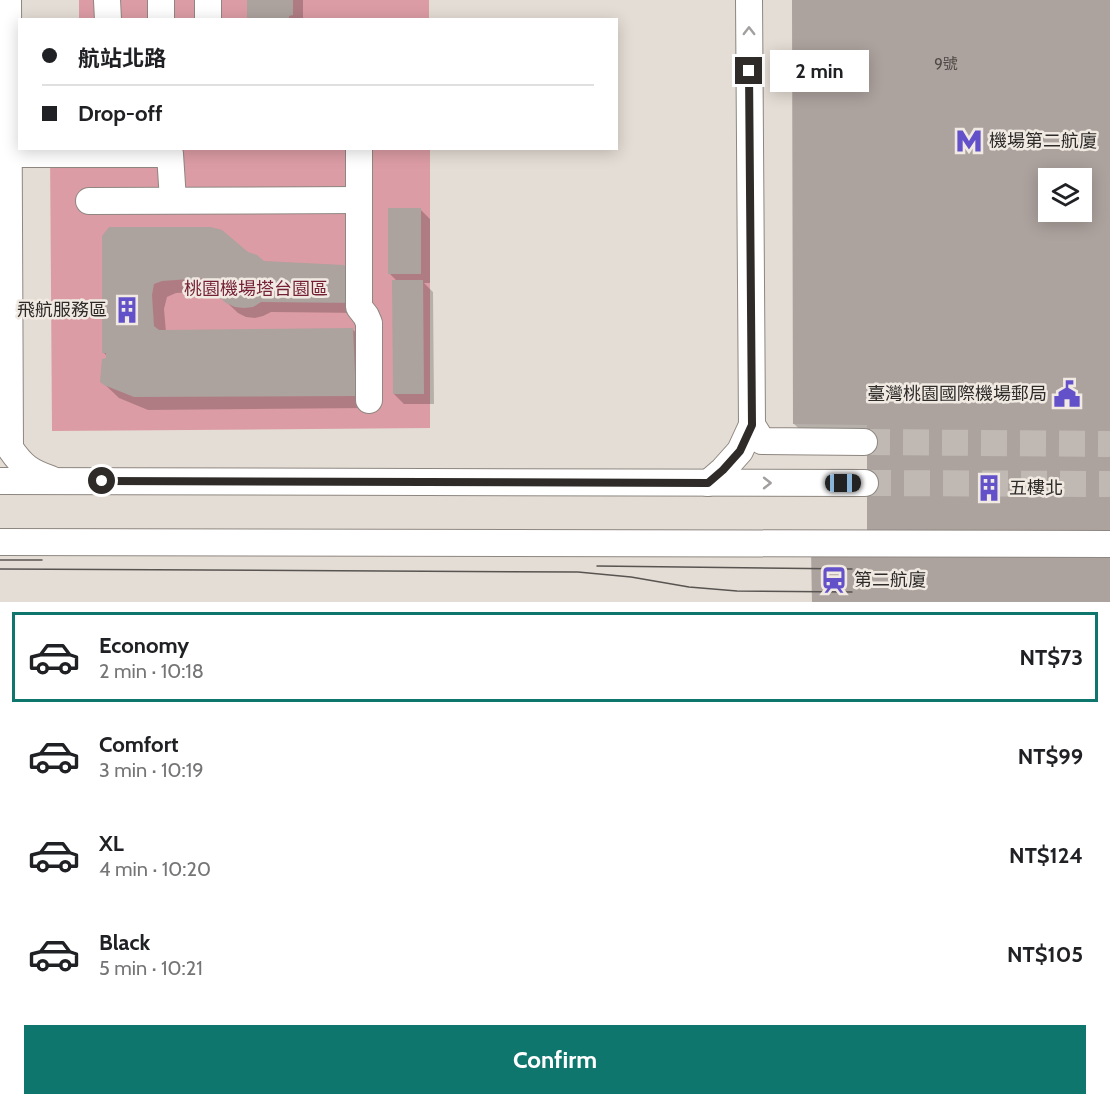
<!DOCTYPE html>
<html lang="en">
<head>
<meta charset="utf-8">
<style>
  body { margin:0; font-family:Cabin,"Noto Sans TC",sans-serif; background:#f6f6f6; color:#202124; height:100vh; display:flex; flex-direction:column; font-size:22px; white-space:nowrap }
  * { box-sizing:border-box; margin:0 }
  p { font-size:20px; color:#757577 }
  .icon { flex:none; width:33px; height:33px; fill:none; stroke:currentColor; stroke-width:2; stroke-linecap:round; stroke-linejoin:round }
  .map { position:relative; height:602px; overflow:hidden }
  .drawer { display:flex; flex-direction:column; background:#fff; flex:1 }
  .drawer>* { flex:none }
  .banner { position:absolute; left:18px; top:18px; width:600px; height:132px; border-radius:0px; box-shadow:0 3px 15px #0003; display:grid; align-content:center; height:132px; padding:0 24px; background:#fff }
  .fabs { position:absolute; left:1038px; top:168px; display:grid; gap:12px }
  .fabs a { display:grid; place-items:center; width:54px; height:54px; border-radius:0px; background:#fff; box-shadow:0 3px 15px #0003; font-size:30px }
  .end { position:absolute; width:27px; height:27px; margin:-14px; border:8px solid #2e2b29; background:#fff; box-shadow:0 0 0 3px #fff }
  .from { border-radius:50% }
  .bubble { position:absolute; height:42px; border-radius:0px; background:#fff; box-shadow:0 3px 15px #0003; font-size:20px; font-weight:800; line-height:42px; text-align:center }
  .car { position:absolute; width:18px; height:36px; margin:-18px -9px; border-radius:8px; box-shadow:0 0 4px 2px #0007; background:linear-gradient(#222 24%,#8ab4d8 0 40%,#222 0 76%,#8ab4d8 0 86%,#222 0) }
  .banner b { display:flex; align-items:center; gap:21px; height:57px; font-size:22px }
  .banner b+b { border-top:2px solid #e0e0e0 }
  .banner i { width:15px; height:15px; background:#202124 }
  ul { padding:10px 0 0; list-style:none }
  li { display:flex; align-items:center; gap:18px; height:90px; margin:0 12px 9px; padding:0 12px; border:3px solid transparent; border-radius:0px }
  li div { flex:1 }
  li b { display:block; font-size:22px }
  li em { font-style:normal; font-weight:800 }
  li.current { border-color:#0f766e }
  li>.icon { width:54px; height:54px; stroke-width:1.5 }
  .primary-button { display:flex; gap:12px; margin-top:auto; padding:12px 24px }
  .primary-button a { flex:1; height:69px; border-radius:0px; background:#0f766e; color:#fff; font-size:24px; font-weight:800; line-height:69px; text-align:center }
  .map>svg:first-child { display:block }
  .green { fill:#dc9ca5 }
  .shadow { fill:#0003; fill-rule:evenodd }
  .building { fill:#aca29e; fill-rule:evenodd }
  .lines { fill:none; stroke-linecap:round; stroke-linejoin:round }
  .minor-tunnel { stroke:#c0b9b3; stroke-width:26; stroke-dasharray:26 13; stroke-linecap:butt }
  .minor-casing { stroke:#8e8780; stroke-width:28 }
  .minor { stroke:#fff; stroke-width:26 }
  .tram { stroke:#585451; stroke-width:1.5 }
  .oneway { stroke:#a1a09f }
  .route { stroke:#2e2b29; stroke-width:8 }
  .labels { text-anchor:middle; stroke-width:5; stroke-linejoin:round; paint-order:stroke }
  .number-label { font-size:15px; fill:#4e4946 }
  .poi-label { font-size:18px; fill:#2e2b29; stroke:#f1eae3; text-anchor:start }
  .park-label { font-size:18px; fill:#741f34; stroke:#f1eae3 }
</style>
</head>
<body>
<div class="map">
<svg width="1110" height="602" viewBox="0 0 1110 602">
  <rect width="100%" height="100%" fill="#e4ddd5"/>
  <g class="green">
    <polygon points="79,0 429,0 429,19 79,20"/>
    <polygon points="50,149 430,149 430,428 52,431"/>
  </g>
  <g class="shadow">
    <rect x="249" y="0" width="54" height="20"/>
    <path d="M794 0H1110V602H813L812 551H868V437H808L794 424ZM1048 178H1082V212H1048Z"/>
    <polygon points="420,209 430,219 430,283 424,283 433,292 434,404 404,404 394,394 398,282 389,273"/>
    <polygon points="103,237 248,253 264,263 344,266 364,313 271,312 263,316 255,318 246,317 238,313 220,296 218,291 176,293 167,297 164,309 166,332 352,329 366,342 368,408 148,410 119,398 101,381 108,357 103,352"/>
  </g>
  <g class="building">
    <polygon points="247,0 293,0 293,15 289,16 289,20 247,20"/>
    <path d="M792 0H1110V602H812L811 549H867V425L793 424ZM1048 178H1082V212H1048Z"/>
    <rect x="388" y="208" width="33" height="66"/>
    <polygon points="109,227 211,227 222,230 248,252 257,255 264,261 344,265 351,272 355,303 261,302 253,307 244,308 235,307 226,303 219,297 215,283 205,278 162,281 154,284 152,295 154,326 159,330 353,328 356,396 134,397 104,385 100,382 102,359 106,358 106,353 102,353 102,236"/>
    <polygon points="392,280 423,280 424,394 393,394"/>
  </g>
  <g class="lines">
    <g class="minor-tunnel">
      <polyline points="864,442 1110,444"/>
      <polyline points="865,483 1110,484"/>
    </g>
    <defs>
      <g id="minor">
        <path d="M8 0 10 448C22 466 30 472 51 479"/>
        <polyline points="107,0 108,20"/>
        <polyline points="161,0 161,20"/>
        <polyline points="208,0 208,20"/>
        <polyline points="359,148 359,307 366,316 369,323 369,400"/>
        <polyline points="0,154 170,154 173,200"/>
        <polyline points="89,201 359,200"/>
        <polyline points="752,425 762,441 864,442"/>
        <polyline points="0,481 865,483"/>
        <polyline points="708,483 723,470 740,451 752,425 749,0"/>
        <polyline points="0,542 1110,544"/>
      </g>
    </defs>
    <use href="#minor" class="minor-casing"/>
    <use href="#minor" class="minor"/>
    <g class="tram">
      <polyline points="0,560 42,560"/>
      <polyline points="597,566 852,569"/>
      <polyline points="0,569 578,572 631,577 689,587 737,591 852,592"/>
    </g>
  </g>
  <defs><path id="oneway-chevron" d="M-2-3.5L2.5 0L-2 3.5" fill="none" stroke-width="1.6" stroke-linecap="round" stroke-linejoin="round" transform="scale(1.5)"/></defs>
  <g class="oneway">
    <use href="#oneway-chevron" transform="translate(749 31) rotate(-90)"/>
    <use href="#oneway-chevron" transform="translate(767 483)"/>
  </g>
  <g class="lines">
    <polyline class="route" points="102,481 708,483 723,470 740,451 752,425 749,71"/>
  </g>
  <defs>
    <symbol id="metro-bare" viewBox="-9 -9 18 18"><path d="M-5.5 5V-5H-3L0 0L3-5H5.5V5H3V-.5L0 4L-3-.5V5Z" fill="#6351c9" stroke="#f1eae3" stroke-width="2.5" paint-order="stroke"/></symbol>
    <symbol id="building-bare" viewBox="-9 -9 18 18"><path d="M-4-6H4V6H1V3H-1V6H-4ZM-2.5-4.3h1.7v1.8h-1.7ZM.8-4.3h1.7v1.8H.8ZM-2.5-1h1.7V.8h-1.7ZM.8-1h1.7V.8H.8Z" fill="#6351c9" stroke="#f1eae3" stroke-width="2.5" paint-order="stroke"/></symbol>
    <symbol id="civic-bare" viewBox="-9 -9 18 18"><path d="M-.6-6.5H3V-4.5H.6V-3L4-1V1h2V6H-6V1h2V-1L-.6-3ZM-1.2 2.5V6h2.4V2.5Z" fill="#6351c9" stroke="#f1eae3" stroke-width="2.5" paint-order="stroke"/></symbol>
    <symbol id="station-bare" viewBox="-9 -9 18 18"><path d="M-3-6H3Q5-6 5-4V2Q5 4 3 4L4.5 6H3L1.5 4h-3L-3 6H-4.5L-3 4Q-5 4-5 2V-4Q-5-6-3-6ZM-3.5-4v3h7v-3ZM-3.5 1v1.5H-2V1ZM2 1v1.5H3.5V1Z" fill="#6351c9" stroke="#f1eae3" stroke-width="2.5" paint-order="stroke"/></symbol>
  </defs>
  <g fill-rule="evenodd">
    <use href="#metro-bare" x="950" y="122" width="38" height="38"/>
    <use href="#building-bare" x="108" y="291" width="38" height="38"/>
    <use href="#civic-bare" x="1048" y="375" width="38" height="38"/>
    <use href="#building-bare" x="970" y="469" width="38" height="38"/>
    <use href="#station-bare" x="815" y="561" width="38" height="38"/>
  </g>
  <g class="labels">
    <g class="number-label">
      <text x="946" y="69">9號</text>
    </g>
    <g class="poi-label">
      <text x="989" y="147">機場第二航廈</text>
      <text x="107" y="316" text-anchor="end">飛航服務區</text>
      <text x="1047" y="400" text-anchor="end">臺灣桃園國際機場郵局</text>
      <text x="1009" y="494">五樓北</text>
      <text x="854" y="586">第二航廈</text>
    </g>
    <g class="park-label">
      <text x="256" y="295">桃園機場塔台園區</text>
    </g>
  </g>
</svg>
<div class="fabs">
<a><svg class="icon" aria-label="layers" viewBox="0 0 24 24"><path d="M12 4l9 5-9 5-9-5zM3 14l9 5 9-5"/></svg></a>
</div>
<i class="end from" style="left:102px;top:481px"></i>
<i class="end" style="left:749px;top:71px"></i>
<div class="bubble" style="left:770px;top:50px;width:99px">2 min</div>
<i class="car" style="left:843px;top:483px;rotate:90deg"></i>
<div class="banner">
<b><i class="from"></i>航站北路</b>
<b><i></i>Drop-off</b>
</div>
</div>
<section class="drawer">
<ul>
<li class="current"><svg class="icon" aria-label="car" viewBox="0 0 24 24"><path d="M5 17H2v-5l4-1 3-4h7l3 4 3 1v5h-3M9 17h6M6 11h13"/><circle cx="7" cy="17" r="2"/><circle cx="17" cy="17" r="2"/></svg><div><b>Economy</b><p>2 min · 10:18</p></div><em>NT$73</em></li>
<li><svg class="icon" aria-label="car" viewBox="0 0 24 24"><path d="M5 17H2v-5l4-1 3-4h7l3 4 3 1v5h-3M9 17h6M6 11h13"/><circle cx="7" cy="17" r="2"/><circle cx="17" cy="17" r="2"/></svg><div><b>Comfort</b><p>3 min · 10:19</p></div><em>NT$99</em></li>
<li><svg class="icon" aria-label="car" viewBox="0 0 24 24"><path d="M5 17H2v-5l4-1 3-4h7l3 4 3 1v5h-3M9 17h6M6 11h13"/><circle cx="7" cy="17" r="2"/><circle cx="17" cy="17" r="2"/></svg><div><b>XL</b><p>4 min · 10:20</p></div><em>NT$124</em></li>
<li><svg class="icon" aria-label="car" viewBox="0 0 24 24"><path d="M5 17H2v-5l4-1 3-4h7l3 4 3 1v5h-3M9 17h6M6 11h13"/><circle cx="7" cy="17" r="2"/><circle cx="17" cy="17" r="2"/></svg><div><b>Black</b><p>5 min · 10:21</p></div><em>NT$105</em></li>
</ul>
<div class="primary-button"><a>Confirm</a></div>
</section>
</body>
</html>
